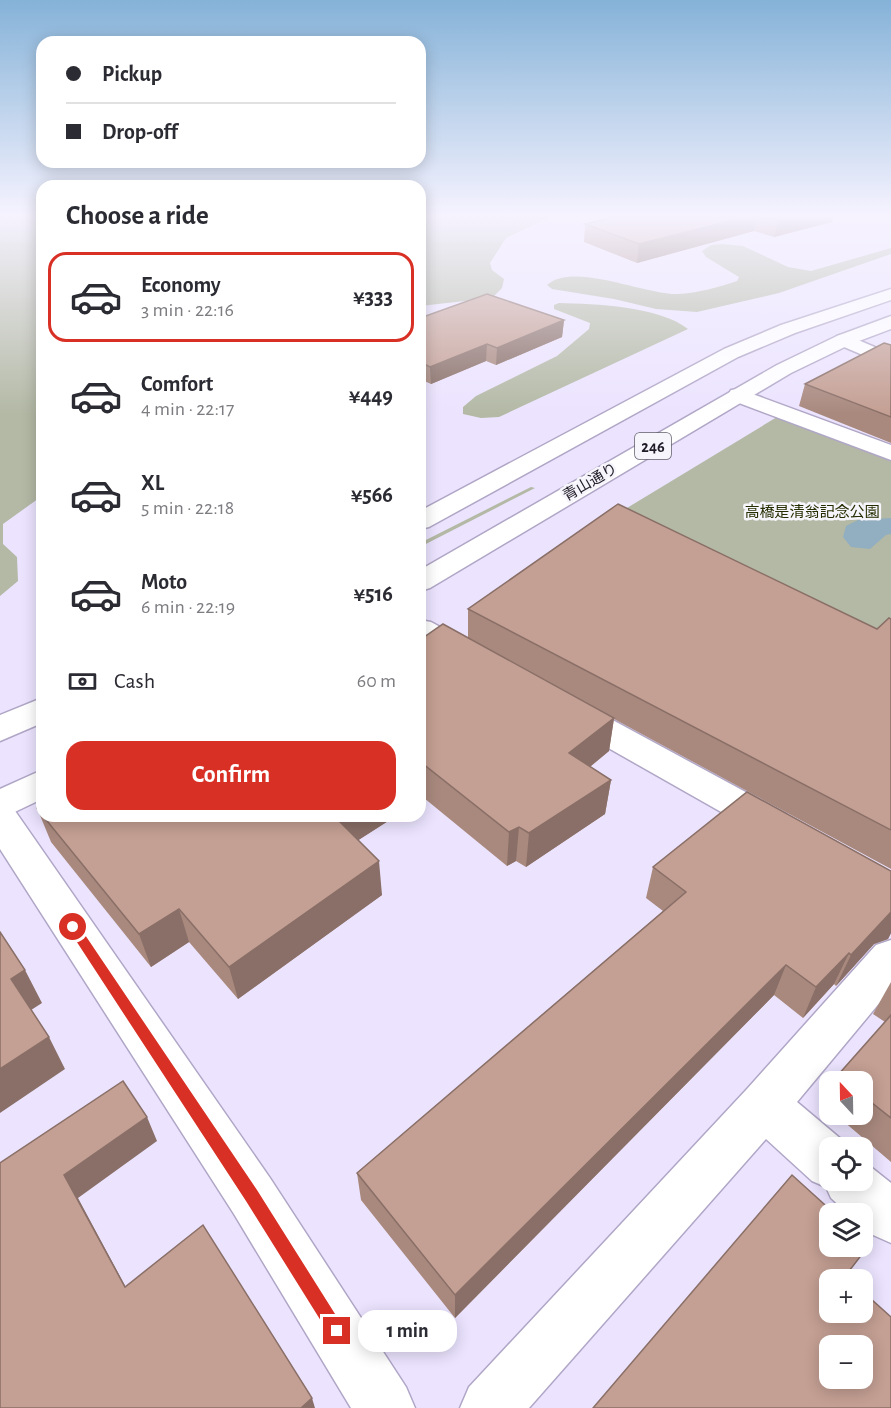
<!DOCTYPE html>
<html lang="en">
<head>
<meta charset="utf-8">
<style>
  body { margin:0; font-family:"Alegreya Sans","Noto Sans JP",sans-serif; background:#f7f7f7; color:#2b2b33; height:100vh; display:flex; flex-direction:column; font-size:22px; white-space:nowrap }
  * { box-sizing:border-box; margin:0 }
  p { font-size:20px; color:#7c7c81 }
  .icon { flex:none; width:33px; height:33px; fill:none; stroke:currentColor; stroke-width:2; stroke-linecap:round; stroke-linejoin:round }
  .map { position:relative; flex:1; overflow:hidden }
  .drawer { position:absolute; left:36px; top:180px; width:390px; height:642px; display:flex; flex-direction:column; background:#fff; border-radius:18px; box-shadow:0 3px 15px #0003 }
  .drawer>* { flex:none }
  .top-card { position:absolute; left:36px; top:36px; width:390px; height:132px; border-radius:18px; box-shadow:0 3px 15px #0003; display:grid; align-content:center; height:132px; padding:0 30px; background:#fff }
  .needle { width:39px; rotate:338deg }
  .fabs { position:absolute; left:819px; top:1071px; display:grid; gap:12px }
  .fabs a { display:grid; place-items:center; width:54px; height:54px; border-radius:12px; background:#fff; box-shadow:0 3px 15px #0003; font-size:30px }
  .end { position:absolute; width:27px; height:27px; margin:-14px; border:8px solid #d93025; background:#fff; box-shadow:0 0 0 3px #fff }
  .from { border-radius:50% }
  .bubble { position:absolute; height:42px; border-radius:18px; background:#fff; box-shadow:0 3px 15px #0003; font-size:20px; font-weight:700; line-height:42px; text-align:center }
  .top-card b { display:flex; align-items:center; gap:21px; height:57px; font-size:22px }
  .top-card b+b { border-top:2px solid #e1e1e2 }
  .top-card i { width:15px; height:15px; background:#2b2b33 }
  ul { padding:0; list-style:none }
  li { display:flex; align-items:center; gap:18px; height:90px; margin:0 12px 9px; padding:0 18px; border:3px solid transparent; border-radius:18px }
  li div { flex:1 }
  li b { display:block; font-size:22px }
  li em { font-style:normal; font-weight:700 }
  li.selected { border-color:#d93025 }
  li>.icon { width:54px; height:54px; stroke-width:1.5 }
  h2 { padding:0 30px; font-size:27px; line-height:72px }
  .pay { display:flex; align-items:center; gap:15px; height:66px; padding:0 30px; font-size:22px }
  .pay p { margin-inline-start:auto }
  .button { display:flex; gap:12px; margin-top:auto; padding:12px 30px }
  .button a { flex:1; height:69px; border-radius:18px; background:#d93025; color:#fff; font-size:24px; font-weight:700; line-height:69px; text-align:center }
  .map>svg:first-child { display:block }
  .green { fill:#b3b9a5 }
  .water { fill:#92aec1 }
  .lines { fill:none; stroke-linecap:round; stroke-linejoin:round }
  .minor-casing { stroke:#b0a6c6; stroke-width:3 }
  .trunk-casing { stroke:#b0a6c6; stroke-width:3 }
  .minor { fill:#fff; fill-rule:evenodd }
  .trunk { fill:#fff; fill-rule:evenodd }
  .wall { fill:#a9897e }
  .shaded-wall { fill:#896f67 }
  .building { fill:#c49f93; stroke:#896f67; stroke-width:1.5; fill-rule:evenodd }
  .route { fill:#d93025 }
  .labels { text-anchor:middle; stroke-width:5; stroke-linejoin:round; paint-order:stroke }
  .far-street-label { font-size:15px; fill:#201c28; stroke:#f7f5fc }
  .far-park-label { font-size:15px; fill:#242e00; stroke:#f7f5fc }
  .shield { fill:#f7f5fc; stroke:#605d68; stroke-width:1.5 }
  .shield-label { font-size:16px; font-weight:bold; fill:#201c28 }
</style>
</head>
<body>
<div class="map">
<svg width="891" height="1408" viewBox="0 0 891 1408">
  <rect width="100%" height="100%" fill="#ece4ff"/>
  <g class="green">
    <polygon points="0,217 42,217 42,496 3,524 3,544 17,557 18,581 0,596"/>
    <polygon points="420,217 551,217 506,238 490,263 492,270 504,279 502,288 492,298 420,306"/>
    <path d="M722 244 743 246 788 267 811 271 891 248V254L779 293 697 312 656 309 614 299 552 289 547 285C573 261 645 295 678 294 698 293 719 287 737 281L739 277 706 257 702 251 711 245Z"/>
    <path d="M559 303C595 304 659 306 688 329L499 417 481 418 463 414V407L476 396 557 356 589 329 590 323 554 309V305Z"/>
    <polygon points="777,417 891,458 891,635 622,511"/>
    <polygon points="531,487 535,488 420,547 420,543"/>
  </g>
  <polygon class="water" points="891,518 891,534 886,535 870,549 851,547 843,537 846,526 858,520"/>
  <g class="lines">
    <defs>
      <g id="minor">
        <polygon points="844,334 891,354 891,367 837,344 834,340 837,336"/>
        <polygon points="739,389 891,445 891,460 731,400 728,395 731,390"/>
        <path d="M420 620 431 622 479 648 484 655 479 662C457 668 439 652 420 641Z"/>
        <polygon points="571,701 583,704 786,814 792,824 786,834 773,838 760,834 559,720 554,712 559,704"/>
        <polygon points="0,804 13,808 270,1178 406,1387 415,1408 351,1408 234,1214 0,849"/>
        <polygon points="891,940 891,989 797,1102 848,1145 849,1148 830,1148 830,1180 862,1180 862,1160 891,1183 891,1243 873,1235 862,1226 862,1214 848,1214 831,1198 826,1187 812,1181 766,1139 529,1408 460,1408 469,1387 747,1089 876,945"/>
      </g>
      <g id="trunk">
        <polygon points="891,289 891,300 795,333 738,357 429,527 420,529 420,511 724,349 781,325"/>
        <polygon points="891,316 891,329 851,344 791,373 430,588 420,591 420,570 777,365 837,336"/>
        <polygon points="42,698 42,723 0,741 0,715"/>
        <polygon points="42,770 42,799 0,819 0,789"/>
      </g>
    </defs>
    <use href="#minor" class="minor-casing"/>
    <use href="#trunk" class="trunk-casing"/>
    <use href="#minor" class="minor"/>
    <use href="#trunk" class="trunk"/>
  </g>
  <g class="wall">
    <polygon points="616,217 833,217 832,222 774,237 754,231 637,263 584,242 585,224"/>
    <polygon points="420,318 564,320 562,337 496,365 486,361 431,384 420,379"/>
    <polygon points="891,345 891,443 799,406 805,384"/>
    <polygon points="468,609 877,629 891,619 891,869 614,719 609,751 590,767 611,780 605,814 526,867 516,861 507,866 424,798 420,800 420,640 468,638"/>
    <polygon points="42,806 42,816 396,816 358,840 382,895 238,999 189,942 151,967 51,842 37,808"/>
    <polygon points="653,867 891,871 891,933 888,939 874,944 836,986 834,984 803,1018 774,995 455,1318 361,1200 357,1173 663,911 646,898"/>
    <polygon points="891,982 891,1162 835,1114 862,1114 862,1082 834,1082 838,1075 885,1022 873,1014"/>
    <polygon points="830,1090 830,1110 822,1104"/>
  </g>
  <g class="shaded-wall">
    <polygon points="745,217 757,217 754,231 637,263 639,244"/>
    <polygon points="788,217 833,217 832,222 774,237 778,220"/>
    <polygon points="564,320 562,337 496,365 497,348"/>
    <polygon points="487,344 486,361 431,384 430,367"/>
    <polygon points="614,718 609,751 565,787 569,753"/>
    <polygon points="423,764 424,798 420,800 420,766"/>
    <polygon points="611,780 605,814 526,867 529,833"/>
    <polygon points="340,816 396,816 340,852 336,818"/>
    <polygon points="519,827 516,861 507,866 509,832"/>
    <polygon points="379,861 382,895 238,999 229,967"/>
    <polygon points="179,909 189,942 151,967 139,934"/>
    <polygon points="891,912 891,933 888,939 874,944 836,986 851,955"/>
    <polygon points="849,953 834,984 803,1018 816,987"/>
    <polygon points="786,965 774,995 455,1318 455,1295"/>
    <polygon points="25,970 42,1003 28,1012 11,979"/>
    <polygon points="49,1037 65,1069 0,1113 0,1069"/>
    <polygon points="147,1117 157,1141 78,1198 137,1308 125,1287 64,1175"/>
    <polygon points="312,1398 315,1408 301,1408"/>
  </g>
  <g class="building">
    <polygon points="616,217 745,217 639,244 585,224"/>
    <polygon points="769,217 788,217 778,220"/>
    <polygon points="487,294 564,320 497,348 487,344 430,367 420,362 420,318"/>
    <polygon points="884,343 891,345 891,417 805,384"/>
    <polygon points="618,504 877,629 889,618 891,619 891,830 468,609"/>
    <polygon points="443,624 614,718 569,753 611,780 529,833 519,827 509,832 423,764 420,766 420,640"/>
    <polygon points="747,792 891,871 891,912 851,955 849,953 816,987 786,965 455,1295 357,1173 686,892 653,867"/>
    <polygon points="42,806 42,815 37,808"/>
    <polygon points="43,816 340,816 336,818 379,861 229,967 179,909 139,934"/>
    <polygon points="0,932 25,970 11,979 49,1037 0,1069"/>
    <polygon points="891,1015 891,1118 862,1095 862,1082 846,1082 838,1075"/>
    <polygon points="123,1081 147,1117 64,1175 125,1287 203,1225 312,1398 301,1408 0,1408 0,1163"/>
    <path d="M792 1175 835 1214H830V1246H862V1238L870 1244 846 1275 850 1280H830V1312H862V1291L891 1317V1408H593ZM830 1346H862V1378H830Z"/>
  </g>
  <linearGradient id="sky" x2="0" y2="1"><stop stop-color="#85b2d8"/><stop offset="0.52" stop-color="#f6f3ff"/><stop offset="1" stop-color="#f6f3ff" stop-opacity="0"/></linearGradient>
  <rect width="891" height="414" fill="url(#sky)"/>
  <polygon class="route" points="73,922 77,923 257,1190 342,1325 345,1331 342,1337 337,1339 331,1337 246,1201 69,930 67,927"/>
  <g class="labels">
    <g class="far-street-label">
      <text transform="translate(590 482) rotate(-30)" y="5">青山通り</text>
    </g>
    <g class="far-park-label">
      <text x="812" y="517">高橋是清翁記念公園</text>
    </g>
    <rect class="shield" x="635" y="433" width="36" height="26" rx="4.5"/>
    <g class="shield-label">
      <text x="653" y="452">246</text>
    </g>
  </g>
</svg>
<div class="fabs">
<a><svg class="needle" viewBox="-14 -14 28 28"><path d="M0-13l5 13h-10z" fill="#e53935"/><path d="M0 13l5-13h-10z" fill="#7c7c81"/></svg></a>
<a><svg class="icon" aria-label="locate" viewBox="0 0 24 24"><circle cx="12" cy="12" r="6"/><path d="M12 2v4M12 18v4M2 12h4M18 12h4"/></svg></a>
<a><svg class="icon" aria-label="layers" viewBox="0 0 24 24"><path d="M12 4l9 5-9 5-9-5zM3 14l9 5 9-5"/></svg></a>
<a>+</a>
<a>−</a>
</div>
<i class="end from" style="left:73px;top:927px"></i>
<i class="end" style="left:337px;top:1331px"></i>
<div class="bubble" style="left:358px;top:1310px;width:99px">1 min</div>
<div class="top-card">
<b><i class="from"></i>Pickup</b>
<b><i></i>Drop-off</b>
</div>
<section class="drawer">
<h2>Choose a ride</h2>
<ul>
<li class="selected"><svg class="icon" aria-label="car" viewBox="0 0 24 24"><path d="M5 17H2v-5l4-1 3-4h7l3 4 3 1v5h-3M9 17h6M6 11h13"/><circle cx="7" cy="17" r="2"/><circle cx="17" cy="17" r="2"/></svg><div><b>Economy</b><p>3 min · 22:16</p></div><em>¥333</em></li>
<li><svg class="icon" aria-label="car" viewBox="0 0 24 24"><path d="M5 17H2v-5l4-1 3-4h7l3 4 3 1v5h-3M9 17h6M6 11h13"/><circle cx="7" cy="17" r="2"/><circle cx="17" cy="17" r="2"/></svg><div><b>Comfort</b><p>4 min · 22:17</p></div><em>¥449</em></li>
<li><svg class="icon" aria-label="car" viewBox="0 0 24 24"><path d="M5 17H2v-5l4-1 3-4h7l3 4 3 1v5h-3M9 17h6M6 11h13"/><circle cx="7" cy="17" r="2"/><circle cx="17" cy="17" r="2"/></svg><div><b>XL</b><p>5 min · 22:18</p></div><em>¥566</em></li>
<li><svg class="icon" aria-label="car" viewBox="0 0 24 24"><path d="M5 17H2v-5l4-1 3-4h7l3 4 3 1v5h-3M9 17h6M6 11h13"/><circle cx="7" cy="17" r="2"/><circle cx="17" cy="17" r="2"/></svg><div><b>Moto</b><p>6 min · 22:19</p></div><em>¥516</em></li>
</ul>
<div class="pay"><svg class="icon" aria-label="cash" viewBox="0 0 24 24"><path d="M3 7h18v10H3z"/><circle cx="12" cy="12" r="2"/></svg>Cash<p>60 m</p></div>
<div class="button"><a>Confirm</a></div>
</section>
</div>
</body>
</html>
